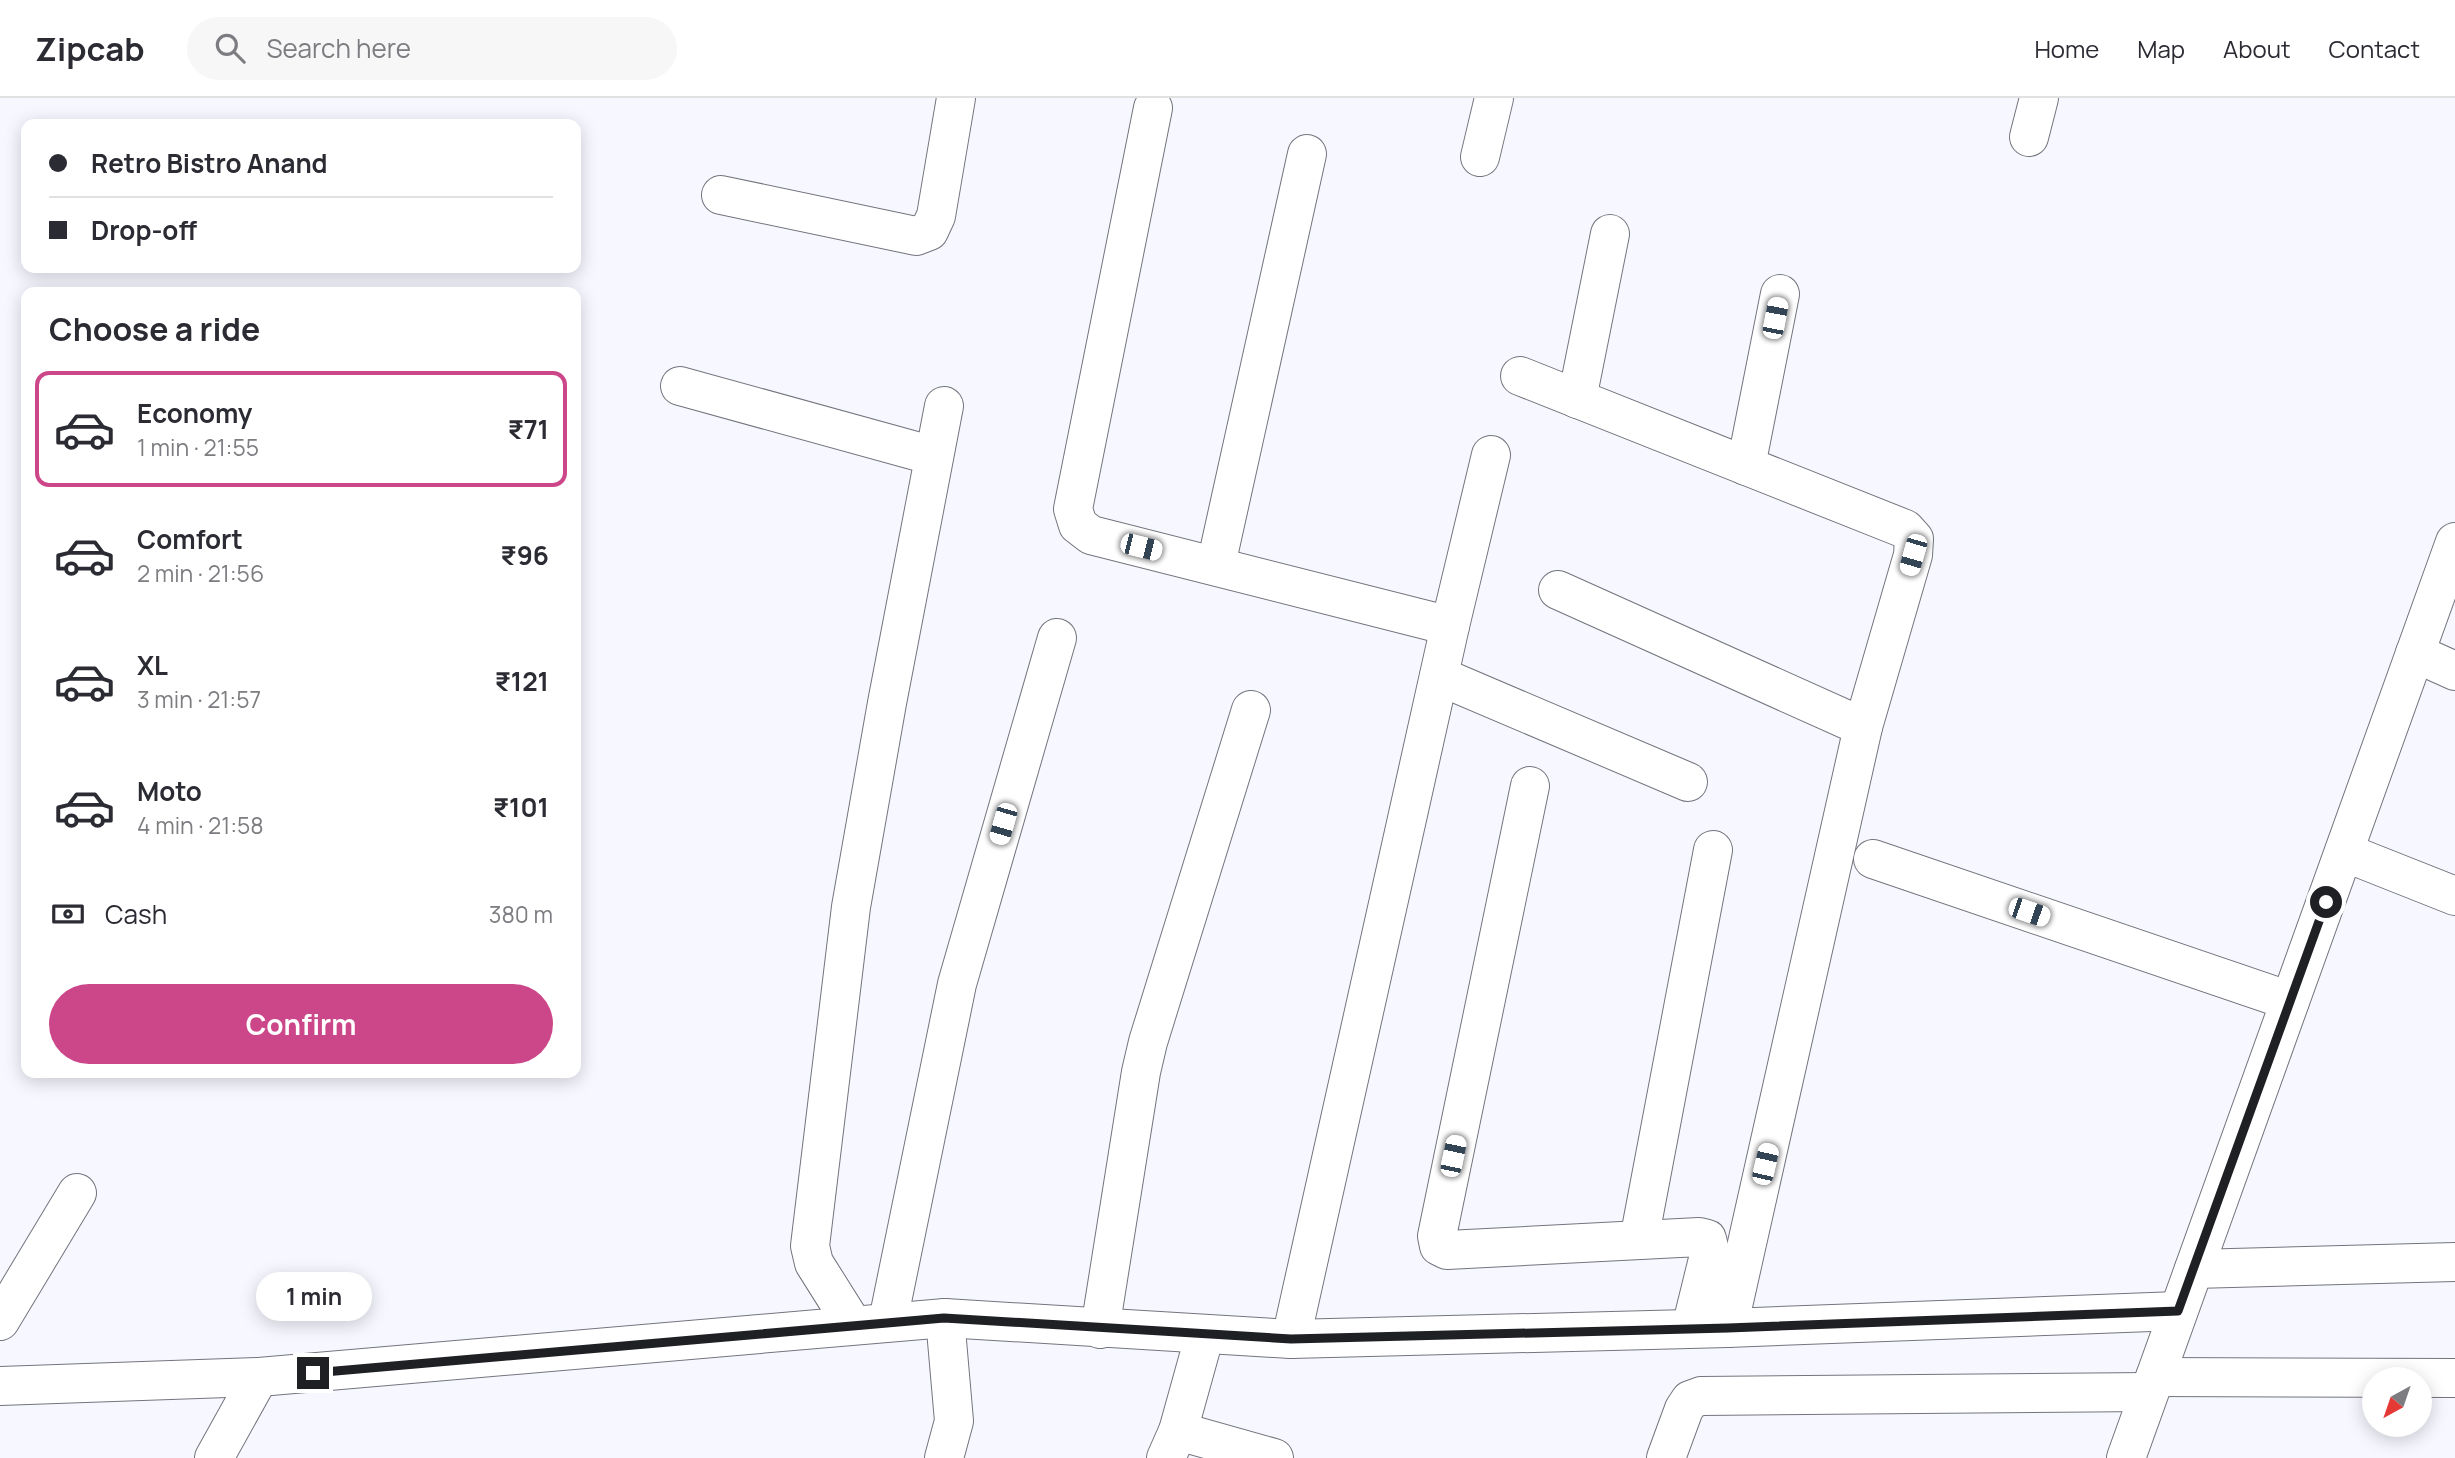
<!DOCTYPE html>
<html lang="en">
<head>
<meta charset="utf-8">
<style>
  body { margin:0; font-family:Manrope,sans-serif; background:#f7f7f7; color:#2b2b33; height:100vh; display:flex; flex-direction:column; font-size:26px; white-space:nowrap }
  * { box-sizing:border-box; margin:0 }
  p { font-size:23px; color:#7c7c81 }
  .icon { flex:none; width:38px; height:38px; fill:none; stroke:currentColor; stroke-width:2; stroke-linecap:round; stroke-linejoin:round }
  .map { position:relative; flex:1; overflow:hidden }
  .panel { position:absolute; left:21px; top:189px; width:560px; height:791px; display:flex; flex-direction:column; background:#fff; border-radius:14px; box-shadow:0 4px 18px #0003 }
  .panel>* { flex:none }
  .guide { position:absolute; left:21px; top:21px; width:560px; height:154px; border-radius:14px; box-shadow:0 4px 18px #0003; display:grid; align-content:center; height:154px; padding:0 28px; background:#fff }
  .needle { width:46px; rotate:220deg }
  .tools { position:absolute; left:2362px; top:1269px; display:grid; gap:14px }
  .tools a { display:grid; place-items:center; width:70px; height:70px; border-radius:50%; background:#fff; box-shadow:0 4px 18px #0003; font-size:35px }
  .end { position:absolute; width:32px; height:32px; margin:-16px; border:9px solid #1f2024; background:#fff; box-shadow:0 0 0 4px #fff }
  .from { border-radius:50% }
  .bubble { position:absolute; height:49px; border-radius:24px; background:#fff; box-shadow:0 4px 18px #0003; font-size:23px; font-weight:700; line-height:49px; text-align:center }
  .car { position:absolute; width:21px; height:42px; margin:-21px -10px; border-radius:9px; box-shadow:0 0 5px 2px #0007; background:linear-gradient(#fff 24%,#345 0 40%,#fff 0 76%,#345 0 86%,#fff 0) }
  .guide b { display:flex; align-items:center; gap:24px; height:66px; font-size:26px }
  .guide b+b { border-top:2px solid #e1e1e2 }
  .guide i { width:18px; height:18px; background:#2b2b33 }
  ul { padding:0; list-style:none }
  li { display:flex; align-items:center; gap:21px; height:116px; margin:0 14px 10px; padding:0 14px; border:4px solid transparent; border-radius:14px }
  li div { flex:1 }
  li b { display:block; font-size:26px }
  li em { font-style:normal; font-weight:700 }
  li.current { border-color:#cc4789 }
  li>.icon { width:63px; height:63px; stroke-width:1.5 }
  h2 { padding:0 28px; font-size:32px; line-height:84px }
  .pay { display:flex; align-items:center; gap:18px; height:77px; padding:0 28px; font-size:26px }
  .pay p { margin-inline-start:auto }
  .primary-button { display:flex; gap:14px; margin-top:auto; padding:14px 28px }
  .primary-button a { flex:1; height:80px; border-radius:42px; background:#cc4789; color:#fff; font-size:28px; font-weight:700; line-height:80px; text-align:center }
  header { display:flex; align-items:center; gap:42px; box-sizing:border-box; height:98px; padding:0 35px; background:#fff; border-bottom:2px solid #e1e1e2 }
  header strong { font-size:33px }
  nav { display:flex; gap:38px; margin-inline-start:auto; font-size:24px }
  .search { width:490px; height:63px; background:#f7f7f7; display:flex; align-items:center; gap:18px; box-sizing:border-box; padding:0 24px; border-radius:38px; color:#7c7c81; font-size:26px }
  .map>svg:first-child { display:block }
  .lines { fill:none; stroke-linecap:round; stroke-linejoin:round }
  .minor-casing { stroke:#73747d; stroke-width:40 }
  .major-casing { stroke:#73747d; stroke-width:40 }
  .minor { stroke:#fff; stroke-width:38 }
  .major { stroke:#fff; stroke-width:38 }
  .route { stroke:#1f2024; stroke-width:9 }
</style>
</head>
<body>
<header>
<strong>Zipcab</strong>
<div class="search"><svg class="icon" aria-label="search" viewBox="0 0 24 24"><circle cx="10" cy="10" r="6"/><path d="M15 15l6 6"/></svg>Search here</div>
<nav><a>Home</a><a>Map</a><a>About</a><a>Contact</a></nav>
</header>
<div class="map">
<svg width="2455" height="1360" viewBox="0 0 2455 1360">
  <rect width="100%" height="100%" fill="#f7f8ff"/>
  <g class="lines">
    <defs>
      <g id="minor">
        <polyline points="1153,10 1073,411 1078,427 1091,437 1450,528"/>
        <polyline points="2029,39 2039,0"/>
        <polyline points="1480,59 1494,0"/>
        <polyline points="721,97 916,138 929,133 936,118 956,0"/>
        <polyline points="1520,278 1905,431 1914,441 1913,457 1863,629 1728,1230"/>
        <polyline points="680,288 934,358"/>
        <polyline points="1577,301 1610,136"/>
        <polyline points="1746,368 1780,196"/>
        <polyline points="1216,467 1307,56"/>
        <polyline points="1558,492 1863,629"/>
        <polyline points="2415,555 2455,573"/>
        <polyline points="1439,578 1688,684"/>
        <polyline points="1530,688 1437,1138 1439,1148 1447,1152 1699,1139 1707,1141 1710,1153 1691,1230"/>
        <polyline points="2344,754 2455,798"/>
        <polyline points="1873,761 2290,903"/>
        <polyline points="1639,1142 1713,752"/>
        <polyline points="2194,1171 2455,1164"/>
        <polyline points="0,1223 77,1095"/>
        <polyline points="888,1223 957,886 1057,540"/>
        <polyline points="853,1227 814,1165 810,1148 851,809 887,605 944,308"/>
        <polyline points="1100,1231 1141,974 1148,944 1251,612"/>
        <polyline points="1291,1241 1450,528 1491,357"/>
        <polyline points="2155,1279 2455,1280"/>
        <polyline points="0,1288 259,1279 945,1220 1291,1241 1728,1230 2178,1213"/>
        <polyline points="1178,1333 1274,1360"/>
        <polyline points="214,1360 259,1279"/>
        <polyline points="944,1360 954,1323 945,1220"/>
        <polyline points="1166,1360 1178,1333 1205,1236"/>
        <polyline points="1666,1360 1684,1311 1690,1302 1701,1298 2149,1294"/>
      </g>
      <polyline id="major" points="2126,1360 2455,444"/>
    </defs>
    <use href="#minor" class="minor-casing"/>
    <use href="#major" class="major-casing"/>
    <use href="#minor" class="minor"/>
    <use href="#major" class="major"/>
  </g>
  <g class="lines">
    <polyline class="route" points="313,1275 944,1220 1291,1241 1728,1230 2178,1213 2326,804"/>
  </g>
</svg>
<div class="tools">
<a><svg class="needle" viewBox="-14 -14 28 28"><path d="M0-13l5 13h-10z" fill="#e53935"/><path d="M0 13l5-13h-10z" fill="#7c7c81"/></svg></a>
</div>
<i class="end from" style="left:2326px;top:804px"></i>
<i class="end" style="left:313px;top:1275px"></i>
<div class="bubble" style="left:256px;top:1174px;width:116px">1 min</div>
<i class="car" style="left:1775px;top:220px;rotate:11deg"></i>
<i class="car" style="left:1141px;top:449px;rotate:104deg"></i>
<i class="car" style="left:1913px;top:457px;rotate:196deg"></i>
<i class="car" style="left:1003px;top:726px;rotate:196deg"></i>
<i class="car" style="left:2029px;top:814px;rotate:109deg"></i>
<i class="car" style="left:1453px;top:1058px;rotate:12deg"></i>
<i class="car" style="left:1765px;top:1066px;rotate:13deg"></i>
<div class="guide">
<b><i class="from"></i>Retro Bistro Anand</b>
<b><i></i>Drop-off</b>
</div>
<section class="panel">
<h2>Choose a ride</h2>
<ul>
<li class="current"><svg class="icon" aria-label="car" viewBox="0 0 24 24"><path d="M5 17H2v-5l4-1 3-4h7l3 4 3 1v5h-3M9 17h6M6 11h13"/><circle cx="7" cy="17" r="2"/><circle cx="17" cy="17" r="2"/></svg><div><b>Economy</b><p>1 min · 21:55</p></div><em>₹71</em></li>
<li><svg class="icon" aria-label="car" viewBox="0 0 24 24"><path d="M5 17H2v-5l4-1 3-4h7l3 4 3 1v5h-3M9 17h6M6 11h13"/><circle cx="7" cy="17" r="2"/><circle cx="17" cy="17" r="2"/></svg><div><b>Comfort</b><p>2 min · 21:56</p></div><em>₹96</em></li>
<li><svg class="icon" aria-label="car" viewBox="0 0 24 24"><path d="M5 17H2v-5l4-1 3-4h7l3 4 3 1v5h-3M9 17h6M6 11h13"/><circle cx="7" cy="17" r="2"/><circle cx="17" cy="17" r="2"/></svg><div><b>XL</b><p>3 min · 21:57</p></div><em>₹121</em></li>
<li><svg class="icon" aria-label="car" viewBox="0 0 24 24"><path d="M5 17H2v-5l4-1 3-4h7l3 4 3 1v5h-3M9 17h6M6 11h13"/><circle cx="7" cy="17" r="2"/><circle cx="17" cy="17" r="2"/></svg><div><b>Moto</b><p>4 min · 21:58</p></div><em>₹101</em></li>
</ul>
<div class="pay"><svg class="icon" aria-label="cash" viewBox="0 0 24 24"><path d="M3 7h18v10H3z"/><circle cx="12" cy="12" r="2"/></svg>Cash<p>380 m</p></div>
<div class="primary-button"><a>Confirm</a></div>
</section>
</div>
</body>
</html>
